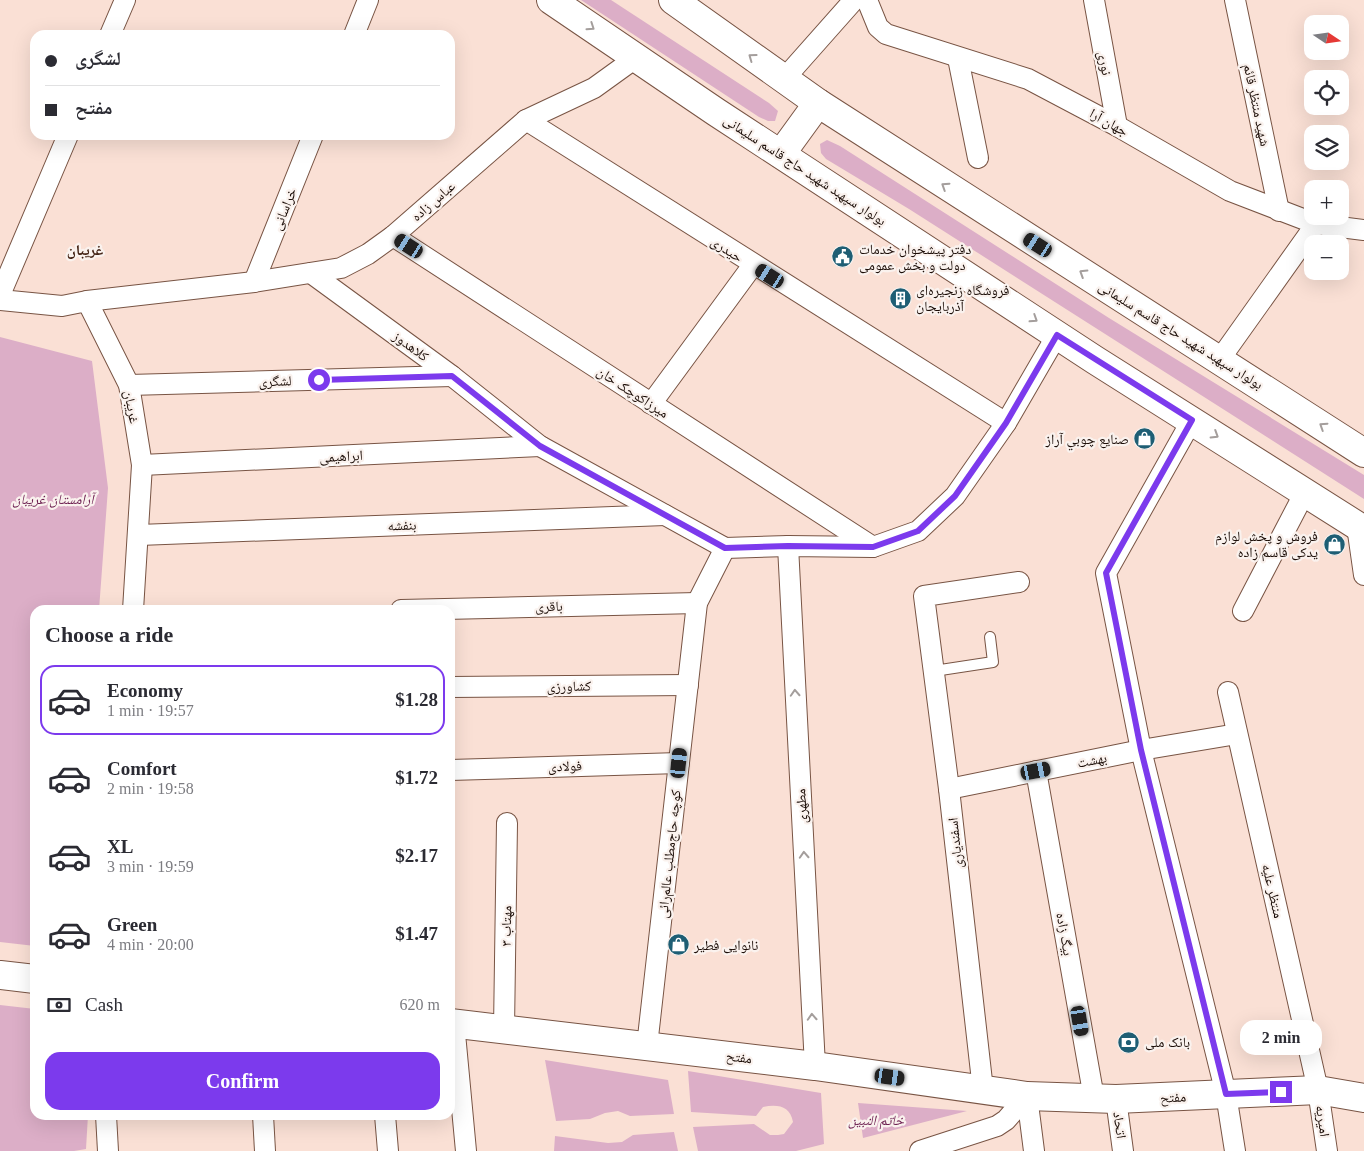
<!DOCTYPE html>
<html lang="en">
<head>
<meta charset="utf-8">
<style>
  body { margin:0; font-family:"Times New Roman","Noto Naskh Arabic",serif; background:#f2f2f3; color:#2b2b33; height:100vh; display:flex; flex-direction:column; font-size:19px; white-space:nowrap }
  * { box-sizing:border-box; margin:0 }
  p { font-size:16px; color:#7c7c81 }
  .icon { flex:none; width:28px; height:28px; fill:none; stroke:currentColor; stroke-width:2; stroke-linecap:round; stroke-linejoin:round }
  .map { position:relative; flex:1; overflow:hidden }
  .drawer { position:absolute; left:30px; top:605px; width:425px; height:515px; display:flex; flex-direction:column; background:#fff; border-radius:15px; box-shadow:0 5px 20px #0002 }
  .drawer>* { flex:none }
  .banner { position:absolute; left:30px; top:30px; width:425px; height:110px; border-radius:15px; box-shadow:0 5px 20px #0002; display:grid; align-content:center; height:110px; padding:0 15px; background:#fff }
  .needle { width:32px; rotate:103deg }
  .controls { position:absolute; left:1304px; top:15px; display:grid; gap:10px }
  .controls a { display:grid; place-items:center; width:45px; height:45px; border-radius:10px; background:#fff; box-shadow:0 5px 20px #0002; font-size:25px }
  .end { position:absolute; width:22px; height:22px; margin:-11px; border:6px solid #7c3aed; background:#fff; box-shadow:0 0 0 2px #fff }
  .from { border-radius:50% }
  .bubble { position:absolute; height:35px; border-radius:15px; background:#fff; box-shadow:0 5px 20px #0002; font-size:16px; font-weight:700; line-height:35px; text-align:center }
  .car { position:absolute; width:15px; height:30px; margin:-15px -8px; border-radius:6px; box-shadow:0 0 4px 1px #0007; background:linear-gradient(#222 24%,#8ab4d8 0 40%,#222 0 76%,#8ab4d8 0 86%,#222 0) }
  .banner b { display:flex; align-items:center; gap:18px; height:48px; font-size:19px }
  .banner b+b { border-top:1px solid #e1e1e2 }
  .banner i { width:12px; height:12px; background:#2b2b33 }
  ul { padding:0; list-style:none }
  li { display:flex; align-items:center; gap:15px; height:70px; margin:0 10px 8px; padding:0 5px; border:2px solid transparent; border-radius:15px }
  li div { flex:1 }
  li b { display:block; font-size:19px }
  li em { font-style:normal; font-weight:700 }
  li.selected { border-color:#7c3aed }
  li>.icon { width:45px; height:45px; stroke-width:1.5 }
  h2 { padding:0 15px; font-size:22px; line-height:60px }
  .pay { display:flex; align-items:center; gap:12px; height:55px; padding:0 15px; font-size:19px }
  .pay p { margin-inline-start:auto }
  .primary-button { display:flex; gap:10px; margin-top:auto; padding:10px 15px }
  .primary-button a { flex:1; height:58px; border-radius:15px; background:#7c3aed; color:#fff; font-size:20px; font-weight:700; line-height:58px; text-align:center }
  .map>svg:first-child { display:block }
  .green { fill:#dcaec7 }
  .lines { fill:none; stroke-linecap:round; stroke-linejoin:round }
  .lane-casing { stroke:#785444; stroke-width:12 }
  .street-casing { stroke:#785444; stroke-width:22 }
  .secondary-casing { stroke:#785444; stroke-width:30 }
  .primary-casing { stroke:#785444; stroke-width:30 }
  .lane { stroke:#fff; stroke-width:10 }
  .street { stroke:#fff; stroke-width:20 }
  .secondary { stroke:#fff; stroke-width:28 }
  .primary { stroke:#fff; stroke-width:28 }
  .oneway { stroke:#a49e9c }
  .route { stroke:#7c3aed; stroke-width:6 }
  .labels { text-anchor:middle; stroke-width:4.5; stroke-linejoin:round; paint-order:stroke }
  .street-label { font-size:14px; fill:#1b0d07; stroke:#faf2ee }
  .poi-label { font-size:14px; fill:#1b0d07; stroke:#faf2ee; text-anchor:start }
  .park-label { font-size:14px; font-style:italic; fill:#6c1f50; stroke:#faf2ee }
  .neighbourhood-label { font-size:15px; font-weight:bold; fill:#442416; stroke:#faf2ee }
</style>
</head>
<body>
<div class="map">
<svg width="1364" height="1151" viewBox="0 0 1364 1151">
  <rect width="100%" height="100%" fill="#fae0d5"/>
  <g class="green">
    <polygon points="581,0 611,0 769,103 778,111 775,121 768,121 759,117"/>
    <polygon points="827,140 840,146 1109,318 1364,475 1364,499 909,209 826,159 821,153 820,144"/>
    <polygon points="0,337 92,361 108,488 99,610 35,610 35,946 0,942"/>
    <polygon points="0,1005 35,1009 35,1115 88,1115 86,1149 74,1151 0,1151"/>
    <polygon points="545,1060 668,1080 674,1114 630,1116 618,1111 605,1113 590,1119 556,1121"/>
    <path d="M688 1071 821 1093 824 1144 796 1151H698L693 1127 754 1124 770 1135H778L784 1134 793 1122C790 1106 778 1104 763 1107L756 1116 691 1112Z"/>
    <polygon points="858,1103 967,1111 863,1138"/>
    <polygon points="674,1132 678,1151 554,1151 555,1136 608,1143 622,1142 633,1135"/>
  </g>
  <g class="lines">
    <defs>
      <polyline id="lane" points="934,671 993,662 990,637"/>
      <g id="street">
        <polyline points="867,0 878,27 886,34 1028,79 1117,126 1230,191 1316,224 1364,230"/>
        <polyline points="1094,0 1117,126"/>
        <polyline points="1235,0 1279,211"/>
        <polyline points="110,35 125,0"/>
        <polyline points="354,35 368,0"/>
        <polyline points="958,58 978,158"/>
        <polyline points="784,79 854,0"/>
        <polyline points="526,120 1006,423"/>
        <polyline points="393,236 873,547"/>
        <polyline points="311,273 452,376 540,446 725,548 788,546 873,547 918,531 955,496 1006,423 1057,335"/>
        <polyline points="254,282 313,135"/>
        <polyline points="0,295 68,135"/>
        <polyline points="0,300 62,306 87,301 129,385 142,465 133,610"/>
        <polyline points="87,301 254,282 341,268 368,254 393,236 526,120 594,88 637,57"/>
        <polyline points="1220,359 1316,224"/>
        <polyline points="129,385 452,376"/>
        <polyline points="651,404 753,265"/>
        <polyline points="1192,420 1106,573 1141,750 1226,1094 1235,1151"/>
        <polyline points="142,465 540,446"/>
        <polyline points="1357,526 1364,575"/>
        <polyline points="139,535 665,515"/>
        <polyline points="788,546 815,1066"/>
        <polyline points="401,610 697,603"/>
        <polyline points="1243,611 1305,492"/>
        <polyline points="450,687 688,685"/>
        <polyline points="1228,692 1318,1090 1327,1151"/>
        <polyline points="450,770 679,763"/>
        <polyline points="1036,771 1094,1098"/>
        <polyline points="949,789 1141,750 1237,734"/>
        <polyline points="454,1023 466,1151"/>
        <polyline points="504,1029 507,823"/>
        <polyline points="647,1046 697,603 725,548"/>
        <polyline points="983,1090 949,789 924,596 1019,582"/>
        <polyline points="1027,1096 1034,1151"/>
        <polyline points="1116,1099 1123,1151"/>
        <polyline points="106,1115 108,1151"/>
        <polyline points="263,1115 265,1151"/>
        <polyline points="385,1115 388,1151"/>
        <polyline points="920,1151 997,1126 1006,1120 1027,1096"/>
      </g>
      <g id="secondary">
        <polyline points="0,975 35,979"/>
        <polyline points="450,1023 815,1066 1027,1096 1116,1099 1318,1090 1364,1098"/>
      </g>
      <g id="primary">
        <polyline points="551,0 716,112 1095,360 1364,530"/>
        <polyline points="673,0 818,103 1364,453"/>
        <polyline points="781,154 818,103"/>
      </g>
    </defs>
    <use href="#lane" class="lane-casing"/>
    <use href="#street" class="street-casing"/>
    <use href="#secondary" class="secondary-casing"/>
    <use href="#primary" class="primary-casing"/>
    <use href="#lane" class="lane"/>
    <use href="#street" class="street"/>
    <use href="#secondary" class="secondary"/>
    <use href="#primary" class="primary"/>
  </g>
  <defs><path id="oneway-chevron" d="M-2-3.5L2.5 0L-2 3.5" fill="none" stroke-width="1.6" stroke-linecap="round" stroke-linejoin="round" transform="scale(1.25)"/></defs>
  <g class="oneway">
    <use href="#oneway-chevron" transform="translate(591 27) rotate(34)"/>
    <use href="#oneway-chevron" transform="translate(752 57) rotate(-144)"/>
    <use href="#oneway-chevron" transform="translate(945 186) rotate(-147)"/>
    <use href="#oneway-chevron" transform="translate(1083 273) rotate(-148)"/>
    <use href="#oneway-chevron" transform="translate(1034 319) rotate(33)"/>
    <use href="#oneway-chevron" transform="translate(1323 426) rotate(-147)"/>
    <use href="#oneway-chevron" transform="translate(1215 435) rotate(32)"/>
    <use href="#oneway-chevron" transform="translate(795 693) rotate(-93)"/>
    <use href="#oneway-chevron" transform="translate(804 855) rotate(-93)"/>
    <use href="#oneway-chevron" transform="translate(812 1017) rotate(-93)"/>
  </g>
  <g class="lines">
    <polyline class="route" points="319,380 452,376 540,446 725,548 788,546 873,547 918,531 955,496 1006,423 1057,335 1192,420 1106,573 1141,750 1226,1094 1281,1092"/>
  </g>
  <defs>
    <symbol id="civic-disc" viewBox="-11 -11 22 22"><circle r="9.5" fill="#1e5e74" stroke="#faf2ee"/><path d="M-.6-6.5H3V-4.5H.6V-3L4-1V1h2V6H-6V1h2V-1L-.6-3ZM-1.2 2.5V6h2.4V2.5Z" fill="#fff"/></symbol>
    <symbol id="building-disc" viewBox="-11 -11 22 22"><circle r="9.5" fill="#1e5e74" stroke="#faf2ee"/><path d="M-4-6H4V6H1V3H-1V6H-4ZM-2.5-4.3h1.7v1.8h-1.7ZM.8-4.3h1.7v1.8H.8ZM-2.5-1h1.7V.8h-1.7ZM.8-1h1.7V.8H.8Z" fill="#fff"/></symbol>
    <symbol id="shop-disc" viewBox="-11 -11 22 22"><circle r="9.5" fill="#1e5e74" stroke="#faf2ee"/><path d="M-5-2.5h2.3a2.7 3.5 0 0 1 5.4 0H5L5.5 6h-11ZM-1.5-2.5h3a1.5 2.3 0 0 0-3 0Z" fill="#fff"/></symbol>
    <symbol id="bank-disc" viewBox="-11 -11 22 22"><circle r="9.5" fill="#1e5e74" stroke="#faf2ee"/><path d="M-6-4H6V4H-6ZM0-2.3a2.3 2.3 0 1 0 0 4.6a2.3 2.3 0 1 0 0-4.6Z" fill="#fff"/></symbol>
  </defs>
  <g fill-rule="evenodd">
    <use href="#civic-disc" x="830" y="244" width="25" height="25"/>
    <use href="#building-disc" x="888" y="286" width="25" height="25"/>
    <use href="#shop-disc" x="1132" y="426" width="25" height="25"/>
    <use href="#shop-disc" x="1322" y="532" width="25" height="25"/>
    <use href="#shop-disc" x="666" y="932" width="25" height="25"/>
    <use href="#bank-disc" x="1116" y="1030" width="25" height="25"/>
  </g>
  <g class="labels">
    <g class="street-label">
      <text transform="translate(1105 63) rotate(79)" y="5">نوری</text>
      <text transform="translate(1257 105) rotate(78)" y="5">شهید منتظر قائم</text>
      <text transform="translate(1109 122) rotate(29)" y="5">جهان آرا</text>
      <text transform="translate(805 170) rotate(33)" y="5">بولوار سپهبد شهید حاج قاسم سلیمانی</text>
      <text transform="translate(433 201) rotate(-41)" y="5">عباس زاده</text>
      <text transform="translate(284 209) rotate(-68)" y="5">خراسانی</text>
      <text transform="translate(727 249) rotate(33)" y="5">حیدری</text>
      <text transform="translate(1181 335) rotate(32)" y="5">بولوار سپهبد شهید حاج قاسم سلیمانی</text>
      <text transform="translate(411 346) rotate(36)" y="5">کلاهدوز</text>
      <text transform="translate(275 381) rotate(-2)" y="5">لشگری</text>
      <text transform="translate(633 392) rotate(33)" y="5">میرزاکوچک خان</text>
      <text transform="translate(132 407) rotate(80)" y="5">غریبان</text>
      <text transform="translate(341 456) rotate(-3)" y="5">ابراهیمی</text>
      <text transform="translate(402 525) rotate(-2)" y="5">بنفشه</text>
      <text transform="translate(549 606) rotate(-1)" y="5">باقری</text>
      <text transform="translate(569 686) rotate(-1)" y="5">کشاورزی</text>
      <text transform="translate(1092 760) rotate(-11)" y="5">بهشت</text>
      <text transform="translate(565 766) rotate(-2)" y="5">فولادی</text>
      <text transform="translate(801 806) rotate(-93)" y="5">مطهری</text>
      <text transform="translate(955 843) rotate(-96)" y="5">اسفندیاری</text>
      <text transform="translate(669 854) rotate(-84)" y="5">کوچه حاج‌مطلب عالم‌رائی</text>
      <text transform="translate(1273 891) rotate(77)" y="5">منتظر علیه</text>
      <text transform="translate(506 926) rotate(-89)" y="5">مهتاب ۳</text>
      <text transform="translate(1065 934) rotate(80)" y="5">بیگ زاده</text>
      <text transform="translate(739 1057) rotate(7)" y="5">مفتح</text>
      <text transform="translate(1173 1097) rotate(-3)" y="5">مفتح</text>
      <text transform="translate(1323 1121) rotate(82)" y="5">امیریه</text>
      <text transform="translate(1120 1125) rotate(82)" y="5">اتحاد</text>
    </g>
    <g class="poi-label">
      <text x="859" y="254">دفتر پیشخوان خدمات<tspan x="859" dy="16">دولت و بخش عمومی</tspan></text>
      <text x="916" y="295">فروشگاه زنجیره‌ای<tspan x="916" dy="16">آذربایجان</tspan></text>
      <text x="1129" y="444" text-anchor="end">صنايع چوبي آراز</text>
      <text x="1318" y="541" text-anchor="end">فروش و پخش لوازم<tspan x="1318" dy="16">یدکی قاسم زاده</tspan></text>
      <text x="694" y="950">نانوایی فطیر</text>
      <text x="1145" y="1047">بانک ملی</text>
    </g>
    <g class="park-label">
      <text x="53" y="504">آرامستان غریبان</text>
      <text x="876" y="1125">خاتم النبین</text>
    </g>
    <g class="neighbourhood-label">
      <text x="85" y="255">غریبان</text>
    </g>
  </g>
</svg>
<div class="controls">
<a><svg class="needle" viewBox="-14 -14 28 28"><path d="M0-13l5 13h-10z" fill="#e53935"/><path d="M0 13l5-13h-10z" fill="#7c7c81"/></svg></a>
<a><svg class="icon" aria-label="locate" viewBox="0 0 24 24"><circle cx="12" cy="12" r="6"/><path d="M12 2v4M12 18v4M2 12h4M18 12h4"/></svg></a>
<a><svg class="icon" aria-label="layers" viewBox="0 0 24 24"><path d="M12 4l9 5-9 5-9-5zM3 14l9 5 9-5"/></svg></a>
<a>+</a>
<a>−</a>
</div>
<i class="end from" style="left:319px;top:380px"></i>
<i class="end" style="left:1281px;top:1092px"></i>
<div class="bubble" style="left:1240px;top:1020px;width:82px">2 min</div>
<i class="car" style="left:1038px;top:245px;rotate:302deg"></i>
<i class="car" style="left:409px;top:246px;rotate:303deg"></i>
<i class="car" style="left:770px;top:276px;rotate:302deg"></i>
<i class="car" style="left:679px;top:763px;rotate:6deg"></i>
<i class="car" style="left:1036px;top:771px;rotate:79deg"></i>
<i class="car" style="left:1080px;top:1021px;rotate:170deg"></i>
<i class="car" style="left:890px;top:1077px;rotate:98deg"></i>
<div class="banner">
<b><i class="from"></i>لشگری</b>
<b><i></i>مفتح</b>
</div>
<section class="drawer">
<h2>Choose a ride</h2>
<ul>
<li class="selected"><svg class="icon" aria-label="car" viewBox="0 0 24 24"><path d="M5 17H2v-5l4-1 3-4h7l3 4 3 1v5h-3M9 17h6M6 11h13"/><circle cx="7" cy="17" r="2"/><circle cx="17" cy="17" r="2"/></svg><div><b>Economy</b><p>1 min · 19:57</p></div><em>$1.28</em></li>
<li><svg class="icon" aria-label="car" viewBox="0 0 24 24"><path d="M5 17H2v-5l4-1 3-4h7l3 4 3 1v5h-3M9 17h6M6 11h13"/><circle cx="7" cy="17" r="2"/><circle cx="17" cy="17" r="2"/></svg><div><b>Comfort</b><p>2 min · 19:58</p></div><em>$1.72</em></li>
<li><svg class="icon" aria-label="car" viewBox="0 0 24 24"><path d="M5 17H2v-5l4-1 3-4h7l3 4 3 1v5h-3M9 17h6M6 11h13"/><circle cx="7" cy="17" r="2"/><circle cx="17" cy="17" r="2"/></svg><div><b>XL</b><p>3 min · 19:59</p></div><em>$2.17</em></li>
<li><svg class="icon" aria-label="car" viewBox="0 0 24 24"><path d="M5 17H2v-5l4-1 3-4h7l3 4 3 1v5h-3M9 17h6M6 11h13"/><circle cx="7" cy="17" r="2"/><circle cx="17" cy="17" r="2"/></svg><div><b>Green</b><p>4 min · 20:00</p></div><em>$1.47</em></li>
</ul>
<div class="pay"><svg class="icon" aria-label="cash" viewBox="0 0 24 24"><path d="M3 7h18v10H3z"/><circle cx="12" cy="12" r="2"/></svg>Cash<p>620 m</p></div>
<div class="primary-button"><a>Confirm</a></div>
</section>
</div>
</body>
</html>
